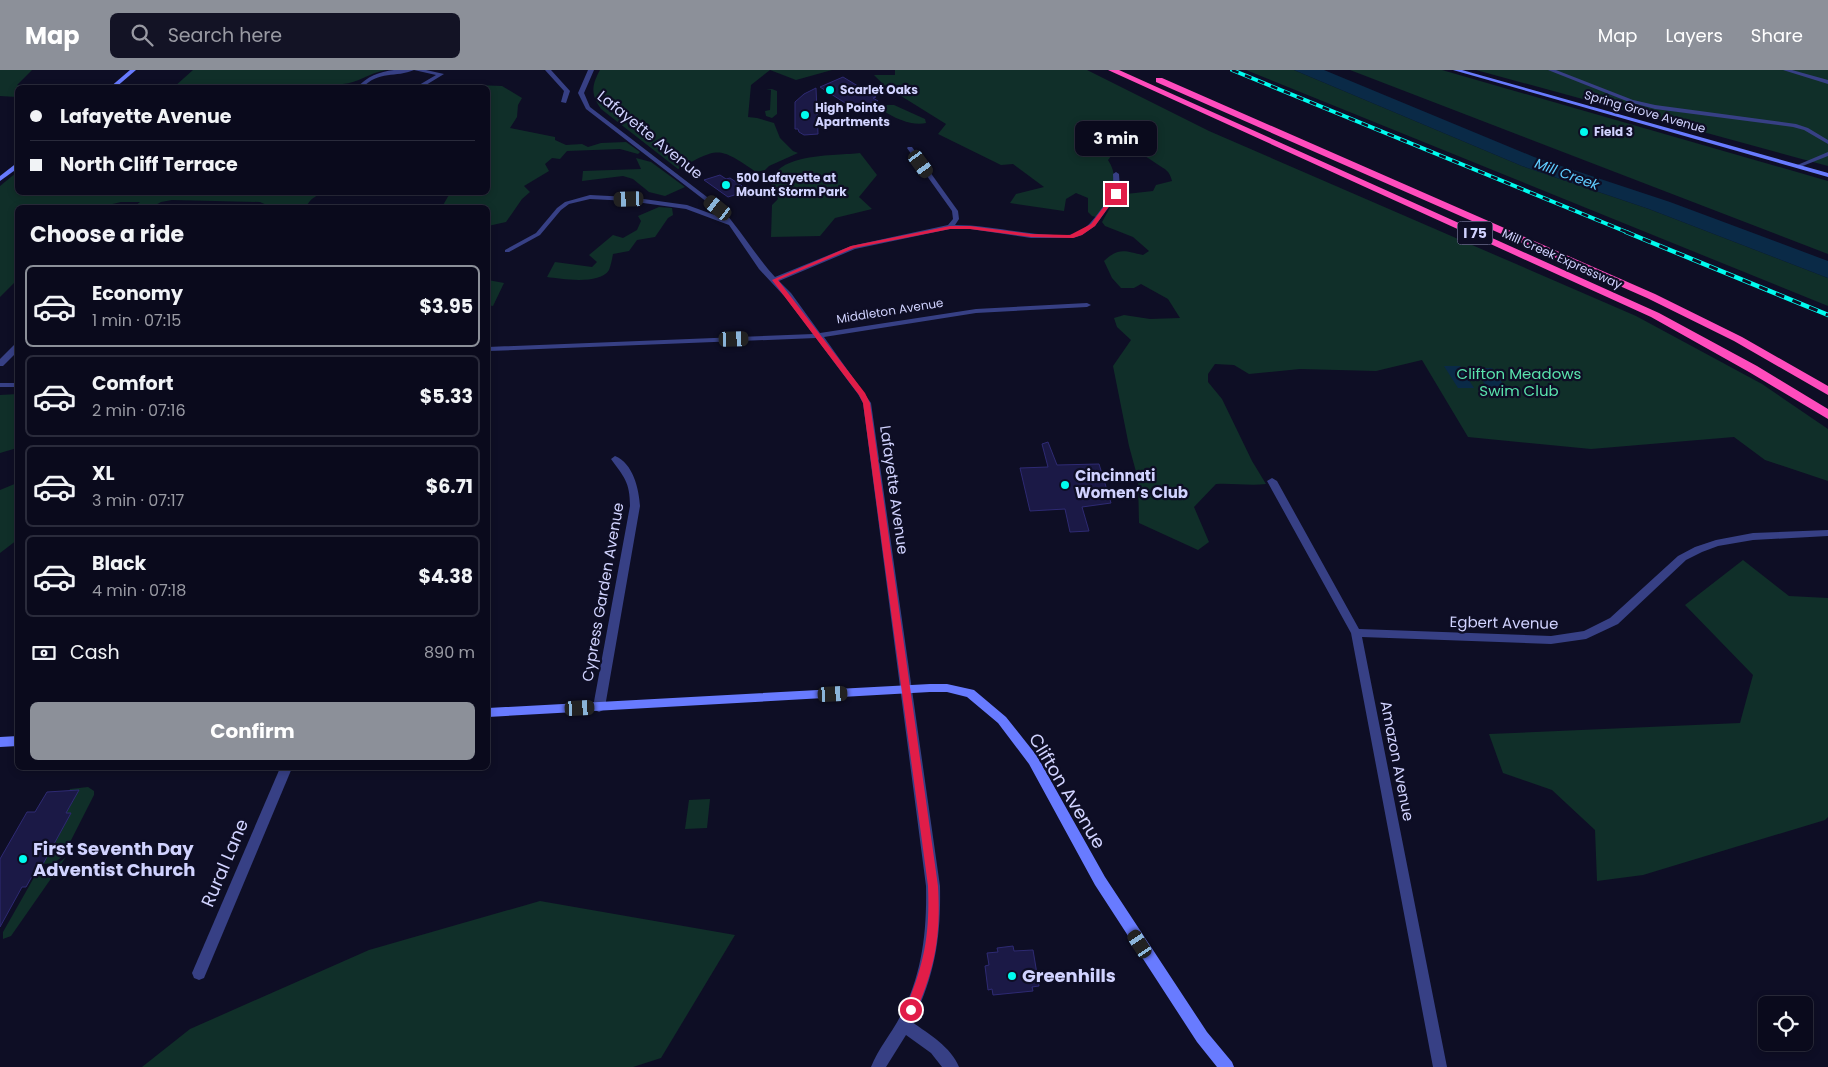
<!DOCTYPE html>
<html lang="en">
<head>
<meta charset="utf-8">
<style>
  body { margin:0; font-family:Poppins,sans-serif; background:#131325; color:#f1f3f6; height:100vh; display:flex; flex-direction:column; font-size:19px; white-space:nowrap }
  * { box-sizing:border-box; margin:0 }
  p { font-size:16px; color:#999aa3 }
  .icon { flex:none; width:28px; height:28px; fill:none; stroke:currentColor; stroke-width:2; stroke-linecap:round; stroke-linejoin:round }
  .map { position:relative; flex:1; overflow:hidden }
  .drawer { position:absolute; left:15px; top:135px; width:475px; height:565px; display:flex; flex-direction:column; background:#0a0a1c; border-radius:8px; box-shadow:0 2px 8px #0003,0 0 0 1px #2a2b3b }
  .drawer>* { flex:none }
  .top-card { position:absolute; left:15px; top:15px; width:475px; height:110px; border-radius:8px; box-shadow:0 2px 8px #0003,0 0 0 1px #2a2b3b; display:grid; align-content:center; height:110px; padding:0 15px; background:#0a0a1c }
  .controls { position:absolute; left:1758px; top:926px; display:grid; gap:10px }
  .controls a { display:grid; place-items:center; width:55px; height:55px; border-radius:8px; background:#0a0a1c; box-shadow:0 2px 8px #0003,0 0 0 1px #2a2b3b; font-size:25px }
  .end { position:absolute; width:22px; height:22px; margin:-11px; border:6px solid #e11d48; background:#fff; box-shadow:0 0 0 2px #fff }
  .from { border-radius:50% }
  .bubble { position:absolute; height:35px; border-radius:8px; background:#0a0a1c; box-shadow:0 2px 8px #0003,0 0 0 1px #2a2b3b; font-size:16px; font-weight:700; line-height:35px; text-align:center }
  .car { position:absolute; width:15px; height:30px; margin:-15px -8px; border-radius:6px; box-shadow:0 0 4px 1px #0007; background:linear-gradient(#222 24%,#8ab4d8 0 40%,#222 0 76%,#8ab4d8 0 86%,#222 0) }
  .top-card b { display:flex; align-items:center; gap:18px; height:48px; font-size:19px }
  .top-card b+b { border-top:1px solid #2a2b3b }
  .top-card i { width:12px; height:12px; background:#f1f3f6 }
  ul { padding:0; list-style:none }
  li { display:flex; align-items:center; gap:15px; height:82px; margin:0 10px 8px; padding:0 5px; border:2px solid #2a2b3b; border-radius:8px }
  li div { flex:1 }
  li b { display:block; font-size:19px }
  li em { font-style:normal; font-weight:700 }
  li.active { border-color:#8c9099 }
  li>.icon { width:45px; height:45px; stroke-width:1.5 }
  h2 { padding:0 15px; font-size:22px; line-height:60px }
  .pay { display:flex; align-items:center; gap:12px; height:55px; padding:0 15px; font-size:19px }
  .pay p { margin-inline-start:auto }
  .primary-button { display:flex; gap:10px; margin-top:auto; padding:10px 15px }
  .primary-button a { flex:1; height:58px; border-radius:8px; background:#8c9099; color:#fff; font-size:20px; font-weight:700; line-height:58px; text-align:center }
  header { display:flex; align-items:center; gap:30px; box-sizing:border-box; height:70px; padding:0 25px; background:#8c9099; color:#fff }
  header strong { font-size:24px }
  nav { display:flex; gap:28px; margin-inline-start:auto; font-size:18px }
  .search { width:350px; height:45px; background:#131325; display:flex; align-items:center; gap:12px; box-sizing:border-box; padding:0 18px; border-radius:8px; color:#999aa3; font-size:19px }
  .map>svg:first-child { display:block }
  .green { fill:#102f29 }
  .water { fill:#0a2a47 }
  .building { fill:#1b1946; stroke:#2e2a73 }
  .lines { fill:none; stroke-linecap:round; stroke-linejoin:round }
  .street { fill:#374085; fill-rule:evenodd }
  .secondary { fill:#687bff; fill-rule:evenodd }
  .highway { fill:#ff4cbd; fill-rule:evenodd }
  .rail-far1-casing { stroke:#00fcef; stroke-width:4 }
  .rail-casing { stroke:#00fcef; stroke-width:4.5 }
  .rail-far1 { stroke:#0e0e25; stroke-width:2.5; stroke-dasharray:7; stroke-linecap:butt }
  .rail { stroke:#0e0e25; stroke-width:3; stroke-dasharray:9; stroke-linecap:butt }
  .route { fill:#e11d48 }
  .poi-dot { fill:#00fcef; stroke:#0e0e25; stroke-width:2 }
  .labels { text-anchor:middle; stroke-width:4.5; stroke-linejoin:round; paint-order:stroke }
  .far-poi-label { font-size:12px; font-weight:bold; fill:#d1d3ff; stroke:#0e0e25; text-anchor:start }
  .far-street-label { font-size:12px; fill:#d1d3ff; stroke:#0e0e25 }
  .far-water-label { font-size:14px; font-style:italic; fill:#5fcdff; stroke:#0e0e25 }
  .shield { fill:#0e0e25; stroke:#9698be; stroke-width:1 }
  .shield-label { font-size:14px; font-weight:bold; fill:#d1d3ff }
  .street-label { font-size:15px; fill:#d1d3ff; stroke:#0e0e25 }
  .park-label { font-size:15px; fill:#59e3ac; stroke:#0e0e25 }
  .poi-label { font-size:15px; font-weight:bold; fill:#d1d3ff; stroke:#0e0e25; text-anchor:start }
  .near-street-label { font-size:18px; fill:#d1d3ff; stroke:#0e0e25 }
  .near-poi-label { font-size:18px; font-weight:bold; fill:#d1d3ff; stroke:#0e0e25; text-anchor:start }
</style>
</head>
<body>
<header>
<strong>Map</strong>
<div class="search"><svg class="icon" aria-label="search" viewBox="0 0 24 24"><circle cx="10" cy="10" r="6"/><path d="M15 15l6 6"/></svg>Search here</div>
<nav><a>Map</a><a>Layers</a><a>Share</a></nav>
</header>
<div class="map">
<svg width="1828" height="997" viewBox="0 0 1828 997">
  <rect width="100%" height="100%" fill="#0e0e25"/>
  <g class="green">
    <polygon points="0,0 32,0 17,15 38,17 18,18 17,27 0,26"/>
    <path d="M193 0H386C369 3 358 13 343 14 287 21 230 18 174 17Z"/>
    <path d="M600 0H832L796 10 770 0 751 15 748 47 757 48 774 53 780 68 793 81 798 83 769 96 765 100 756 102C718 76 719 77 678 99L601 39C591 25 591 16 600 0Z"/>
    <path d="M895 0H1087L1209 61 1636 246 1762 314 1828 359V411L1765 390 1734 367 1591 379 1468 367 1422 290 1376 301 1300 299 1249 304 1234 295 1215 294 1208 304V312L1222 329 1252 391 1266 414C1250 416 1233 413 1216 414L1194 437 1209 472 1198 480 1139 453 1138 409 1129 376 1113 296 1131 270 1117 257 1114 248 1124 245 1150 249 1180 248 1168 229 1141 214 1134 218H1121L1112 208 1104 191C1119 177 1125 181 1143 185L1149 181 1133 167 1105 156 1102 152 1117 125 1153 121 1156 115 1172 111C1169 100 1166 100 1157 94 1137 80 1136 81 1112 85L1108 90C1122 111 1109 129 1096 147L1092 146 1088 142V128L1076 123 1066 129 1064 141 1010 133 1016 124 1044 117 1013 94 1001 95 938 64 946 54 885 16 874 5H895Z"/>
    <polygon points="1246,0 1294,0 1522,96 1649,139 1828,208 1828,236"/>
    <polygon points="1350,0 1442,0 1828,111 1828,184"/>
    <polygon points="1476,0 1828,0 1828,96 1798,88"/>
    <polygon points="476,15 502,16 522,28 518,35 517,47 510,58 555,67 555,70 566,75 582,74 588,77 601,73 626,72 640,82 638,84 620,79 567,81 560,89 552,88 545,94 549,101 524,116 530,122 522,129 506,152 488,156 488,138 442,137 450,123 488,122 488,18 470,17"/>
    <polygon points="772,19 777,21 777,44 772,48 766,46 765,41 770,40 771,20 766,20"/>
    <path d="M887 35H894L925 49 926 53C913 56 895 49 884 41V38Z"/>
    <path d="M860 83 877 105 859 127 872 139 835 148 820 166 771 167 772 135 778 129C777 124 773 123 772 119 767 82 837 86 860 83Z"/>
    <polygon points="636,88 651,92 685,117 665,126 649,122 633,109 623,106 582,111 583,101 641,99"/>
    <path d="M17 102 18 122 325 123C316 125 310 129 306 137H271L260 132 172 130 161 132 152 137H134L140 132H121L96 138H18L17 210 0 227V116Z"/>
    <path d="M659 137 672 138 673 145 668 148 655 167 637 170 629 181 613 184C612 189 611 195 609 200 600 215 562 209 547 207L555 192 592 197 597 192 589 185 613 165 623 168 637 160 641 151 638 146Z"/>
    <polygon points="488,210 504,213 493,236 488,235"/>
    <polygon points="18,324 17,378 0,383 0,325"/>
    <polygon points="17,413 17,470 0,483 0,420"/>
    <polygon points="1743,490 1789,526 1828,528 1828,747 1825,750 1643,805 1597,811 1595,760 1552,720 1503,703 1489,664 1740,653 1753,605 1685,535"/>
    <polygon points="88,717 94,721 94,725 63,786 54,793 43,794 71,743 66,743 78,720 69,721 70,719"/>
    <polygon points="710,729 707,758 685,759 689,730"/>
    <polygon points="66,787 11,866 3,869 3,862 36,804 41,799 51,799"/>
    <polygon points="540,831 735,865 661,988 633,997 142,997 190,959 369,880"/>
  </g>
  <g class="water">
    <polygon points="1294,0 1324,0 1534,87 1670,132 1828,191 1828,208 1649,139 1522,96"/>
    <polygon points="1444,296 1460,296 1474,318 1458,318"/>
    <polygon points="1474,298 1492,298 1507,320 1488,319"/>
  </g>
  <g class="building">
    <polygon points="843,7 876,27 873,28 878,31 853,38 820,17"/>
    <polygon points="816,18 818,64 804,65 799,62 798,59 795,59 795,32 804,24"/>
    <polygon points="720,105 726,109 730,108 742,116 738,117 744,122 728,127 704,110"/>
    <polygon points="1048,372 1057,395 1099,394 1111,433 1082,437 1089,461 1070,462 1065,439 1030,441 1020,398 1048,397 1042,374"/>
    <polygon points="79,720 66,743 71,743 43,794 39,794 26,817 22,817 0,857 0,789 27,742 35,742 47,722"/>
    <polygon points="1013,876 1014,881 1033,880 1039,916 1032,917 1033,921 993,925 992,919 988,920 985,896 989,895 987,883 998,882 997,878"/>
  </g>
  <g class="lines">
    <g class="street">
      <path d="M394 0H414C396 8 379 0 362 18H357C367 6 379 2 394 0Z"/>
      <polygon points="414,0 426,0 444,4 421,18 414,18 436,5"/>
      <polygon points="545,0 551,0 570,21 566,33 561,32 564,21"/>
      <path d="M588 0H594L584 23 590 37 720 137C740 159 755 185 775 207L851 176 948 155 953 149 952 141 907 78 908 77H912L958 141 959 149 955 155C988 155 1021 164 1054 165 1062 165 1070 166 1077 163 1087 158 1093 150 1099 142 1111 126 1114 124 1113 104L1116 102 1119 104 1120 119 1114 130 1095 156 1082 165 1073 168H1031L970 159H950L855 179 779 211 791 223 820 263 976 239 1087 233 1091 235 1087 237 976 243 824 267 871 333 940 816C941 868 935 905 912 952 929 964 951 977 959 997H942L931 983 906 965 886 997H871C878 979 891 964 900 947 922 905 927 863 926 816L863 333 858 324 816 268 488 281V277L813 264 785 227 759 199 729 155 686 139 629 131 590 129 569 134 561 140 540 165 509 182H505V180L536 163 557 138 565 132 590 125 629 127 687 135 723 148 716 139 586 39 578 23Z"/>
      <polygon points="1548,0 1556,0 1633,30 1655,35 1796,54 1808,58 1828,70 1828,74 1804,60 1793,57 1655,39 1629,32"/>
      <polygon points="1783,0 1792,0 1828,10 1828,14"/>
      <polygon points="1828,82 1828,86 1800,97 1795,96"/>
      <polygon points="15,274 18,274 18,281 3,296 0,296 0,289"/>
      <rect x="0" y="313" width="18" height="4"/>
      <path d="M615 386C633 393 639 419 640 436L605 637 603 640 599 642 595 640 593 637 630 436C630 412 624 407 611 389Z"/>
      <polygon points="1272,408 1277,411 1359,559 1551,566 1584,561 1610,548 1678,486 1695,477 1716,470 1753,463 1828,460 1828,466 1753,470 1718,476 1702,482 1686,490 1618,554 1586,569 1551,574 1362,567 1447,997 1433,997 1351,563 1267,411"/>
      <polygon points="280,698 292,698 204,908 199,910 194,908 192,903"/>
    </g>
    <g class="secondary">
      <polygon points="130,0 136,0 115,18 109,18"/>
      <polygon points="1453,0 1462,0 1828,103 1828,107"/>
      <polygon points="18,92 18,98 0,111 0,106"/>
      <polygon points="930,614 947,614 974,620 1006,647 1037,686 1105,807 1207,962 1232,992 1234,997 1217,997 1197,972 1095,815 1029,694 998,653 967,627 947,622 930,622 488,647 488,638"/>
      <polygon points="18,666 18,676 0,677 0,667"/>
    </g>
    <g class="highway">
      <polygon points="1108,0 1119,0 1659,243 1757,296 1828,339 1828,349 1749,302 1651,247"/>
      <polygon points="1156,8 1162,8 1655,224 1742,267 1828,316 1828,325 1734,271 1647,228 1156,12"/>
    </g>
    <defs>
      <polyline id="rail-far1" points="1232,0 1629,163"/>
      <polyline id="rail" points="1626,162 1828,245"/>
    </defs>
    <use href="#rail-far1" class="rail-far1-casing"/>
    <use href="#rail" class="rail-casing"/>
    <use href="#rail-far1" class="rail-far1"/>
    <use href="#rail" class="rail"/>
  </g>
  <path class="route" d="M1114 123 1118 124 1095 156 1082 165 1073 168 1031 167 970 159H950L854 178 778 210 865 323 870 333 938 816C941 867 935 898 915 944L911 946 907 944 905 940C924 894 930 866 928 816L863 333 859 325 772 210 851 176 950 156H970L1031 164 1070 165 1091 154Z"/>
  <g class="poi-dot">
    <circle cx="830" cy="20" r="5"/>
    <circle cx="805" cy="45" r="5"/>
    <circle cx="1584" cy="62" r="5"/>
    <circle cx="726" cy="115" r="5"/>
    <circle cx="1065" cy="415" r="5"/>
    <circle cx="23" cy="789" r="5"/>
    <circle cx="1012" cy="906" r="5"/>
  </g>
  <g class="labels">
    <g class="far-poi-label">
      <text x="840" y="24">Scarlet Oaks</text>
      <text x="815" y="42">High Pointe<tspan x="815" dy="14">Apartments</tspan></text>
      <text x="1594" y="66">Field 3</text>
      <text x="736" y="112">500 Lafayette at<tspan x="736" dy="14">Mount Storm Park</tspan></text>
    </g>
    <g class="far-street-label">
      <text transform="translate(1645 42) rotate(16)" y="4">Spring Grove Avenue</text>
      <text transform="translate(1562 189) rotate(24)" y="4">Mill Creek Expressway</text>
      <text transform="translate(890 241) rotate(-9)" y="4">Middleton Avenue</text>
    </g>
    <g class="far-water-label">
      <text transform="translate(1567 104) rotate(20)" y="5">Mill Creek</text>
    </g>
    <rect class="shield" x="1457.5" y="151.5" width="35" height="23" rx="4"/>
    <g class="shield-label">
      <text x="1475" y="168">I 75</text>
    </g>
    <g class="street-label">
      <text transform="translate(650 65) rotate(39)" y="5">Lafayette Avenue</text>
      <text transform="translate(894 420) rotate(82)" y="5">Lafayette Avenue</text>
      <text transform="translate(603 522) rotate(-80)" y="5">Cypress Garden Avenue</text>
      <text transform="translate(1504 553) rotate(1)" y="5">Egbert Avenue</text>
      <text transform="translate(1397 691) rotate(79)" y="5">Amazon Avenue</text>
    </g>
    <g class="park-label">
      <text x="1519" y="309">Clifton Meadows<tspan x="1519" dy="17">Swim Club</tspan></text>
    </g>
    <g class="poi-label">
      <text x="1075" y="411">Cincinnati<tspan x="1075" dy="17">Women’s Club</tspan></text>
    </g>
    <g class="near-street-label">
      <text transform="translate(1067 721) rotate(59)" y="6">Clifton Avenue</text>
      <text transform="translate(225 793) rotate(-67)" y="6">Rural Lane</text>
    </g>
    <g class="near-poi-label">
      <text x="33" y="785">First Seventh Day<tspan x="33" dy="21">Adventist Church</tspan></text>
      <text x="1022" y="912">Greenhills</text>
    </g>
  </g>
</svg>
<div class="controls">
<a><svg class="icon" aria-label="locate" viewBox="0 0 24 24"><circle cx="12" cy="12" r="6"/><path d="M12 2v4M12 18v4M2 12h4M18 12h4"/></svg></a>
</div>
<i class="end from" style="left:911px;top:940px"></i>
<i class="end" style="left:1116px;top:124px"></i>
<div class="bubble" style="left:1075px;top:51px;width:82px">3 min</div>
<i class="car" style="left:921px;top:94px;rotate:144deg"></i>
<i class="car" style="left:629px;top:129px;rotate:268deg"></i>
<i class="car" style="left:718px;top:138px;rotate:308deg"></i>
<i class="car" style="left:734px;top:269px;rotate:88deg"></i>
<i class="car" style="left:833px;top:624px;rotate:87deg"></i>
<i class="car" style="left:580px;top:638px;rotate:87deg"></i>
<i class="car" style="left:1140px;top:874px;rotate:327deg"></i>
<div class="top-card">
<b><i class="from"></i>Lafayette Avenue</b>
<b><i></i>North Cliff Terrace</b>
</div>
<section class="drawer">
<h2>Choose a ride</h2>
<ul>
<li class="active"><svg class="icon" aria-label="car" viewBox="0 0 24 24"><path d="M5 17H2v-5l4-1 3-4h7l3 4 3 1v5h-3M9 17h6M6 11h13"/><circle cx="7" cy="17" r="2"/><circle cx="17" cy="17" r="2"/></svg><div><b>Economy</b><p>1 min · 07:15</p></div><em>$3.95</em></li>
<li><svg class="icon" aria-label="car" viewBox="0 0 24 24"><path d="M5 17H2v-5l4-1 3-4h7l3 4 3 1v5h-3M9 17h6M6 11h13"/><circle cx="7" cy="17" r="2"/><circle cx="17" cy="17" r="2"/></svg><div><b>Comfort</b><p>2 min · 07:16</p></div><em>$5.33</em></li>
<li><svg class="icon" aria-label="car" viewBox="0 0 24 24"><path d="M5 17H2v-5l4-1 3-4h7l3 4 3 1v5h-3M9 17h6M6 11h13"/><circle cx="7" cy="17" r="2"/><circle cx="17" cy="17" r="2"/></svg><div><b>XL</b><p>3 min · 07:17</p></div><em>$6.71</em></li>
<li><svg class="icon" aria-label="car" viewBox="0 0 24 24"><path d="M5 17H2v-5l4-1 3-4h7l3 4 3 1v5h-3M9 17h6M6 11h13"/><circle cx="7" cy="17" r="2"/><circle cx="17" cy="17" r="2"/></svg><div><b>Black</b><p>4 min · 07:18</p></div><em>$4.38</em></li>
</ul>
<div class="pay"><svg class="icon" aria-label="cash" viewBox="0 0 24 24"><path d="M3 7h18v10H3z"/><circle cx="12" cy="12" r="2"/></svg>Cash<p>890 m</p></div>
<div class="primary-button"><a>Confirm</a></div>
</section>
</div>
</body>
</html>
